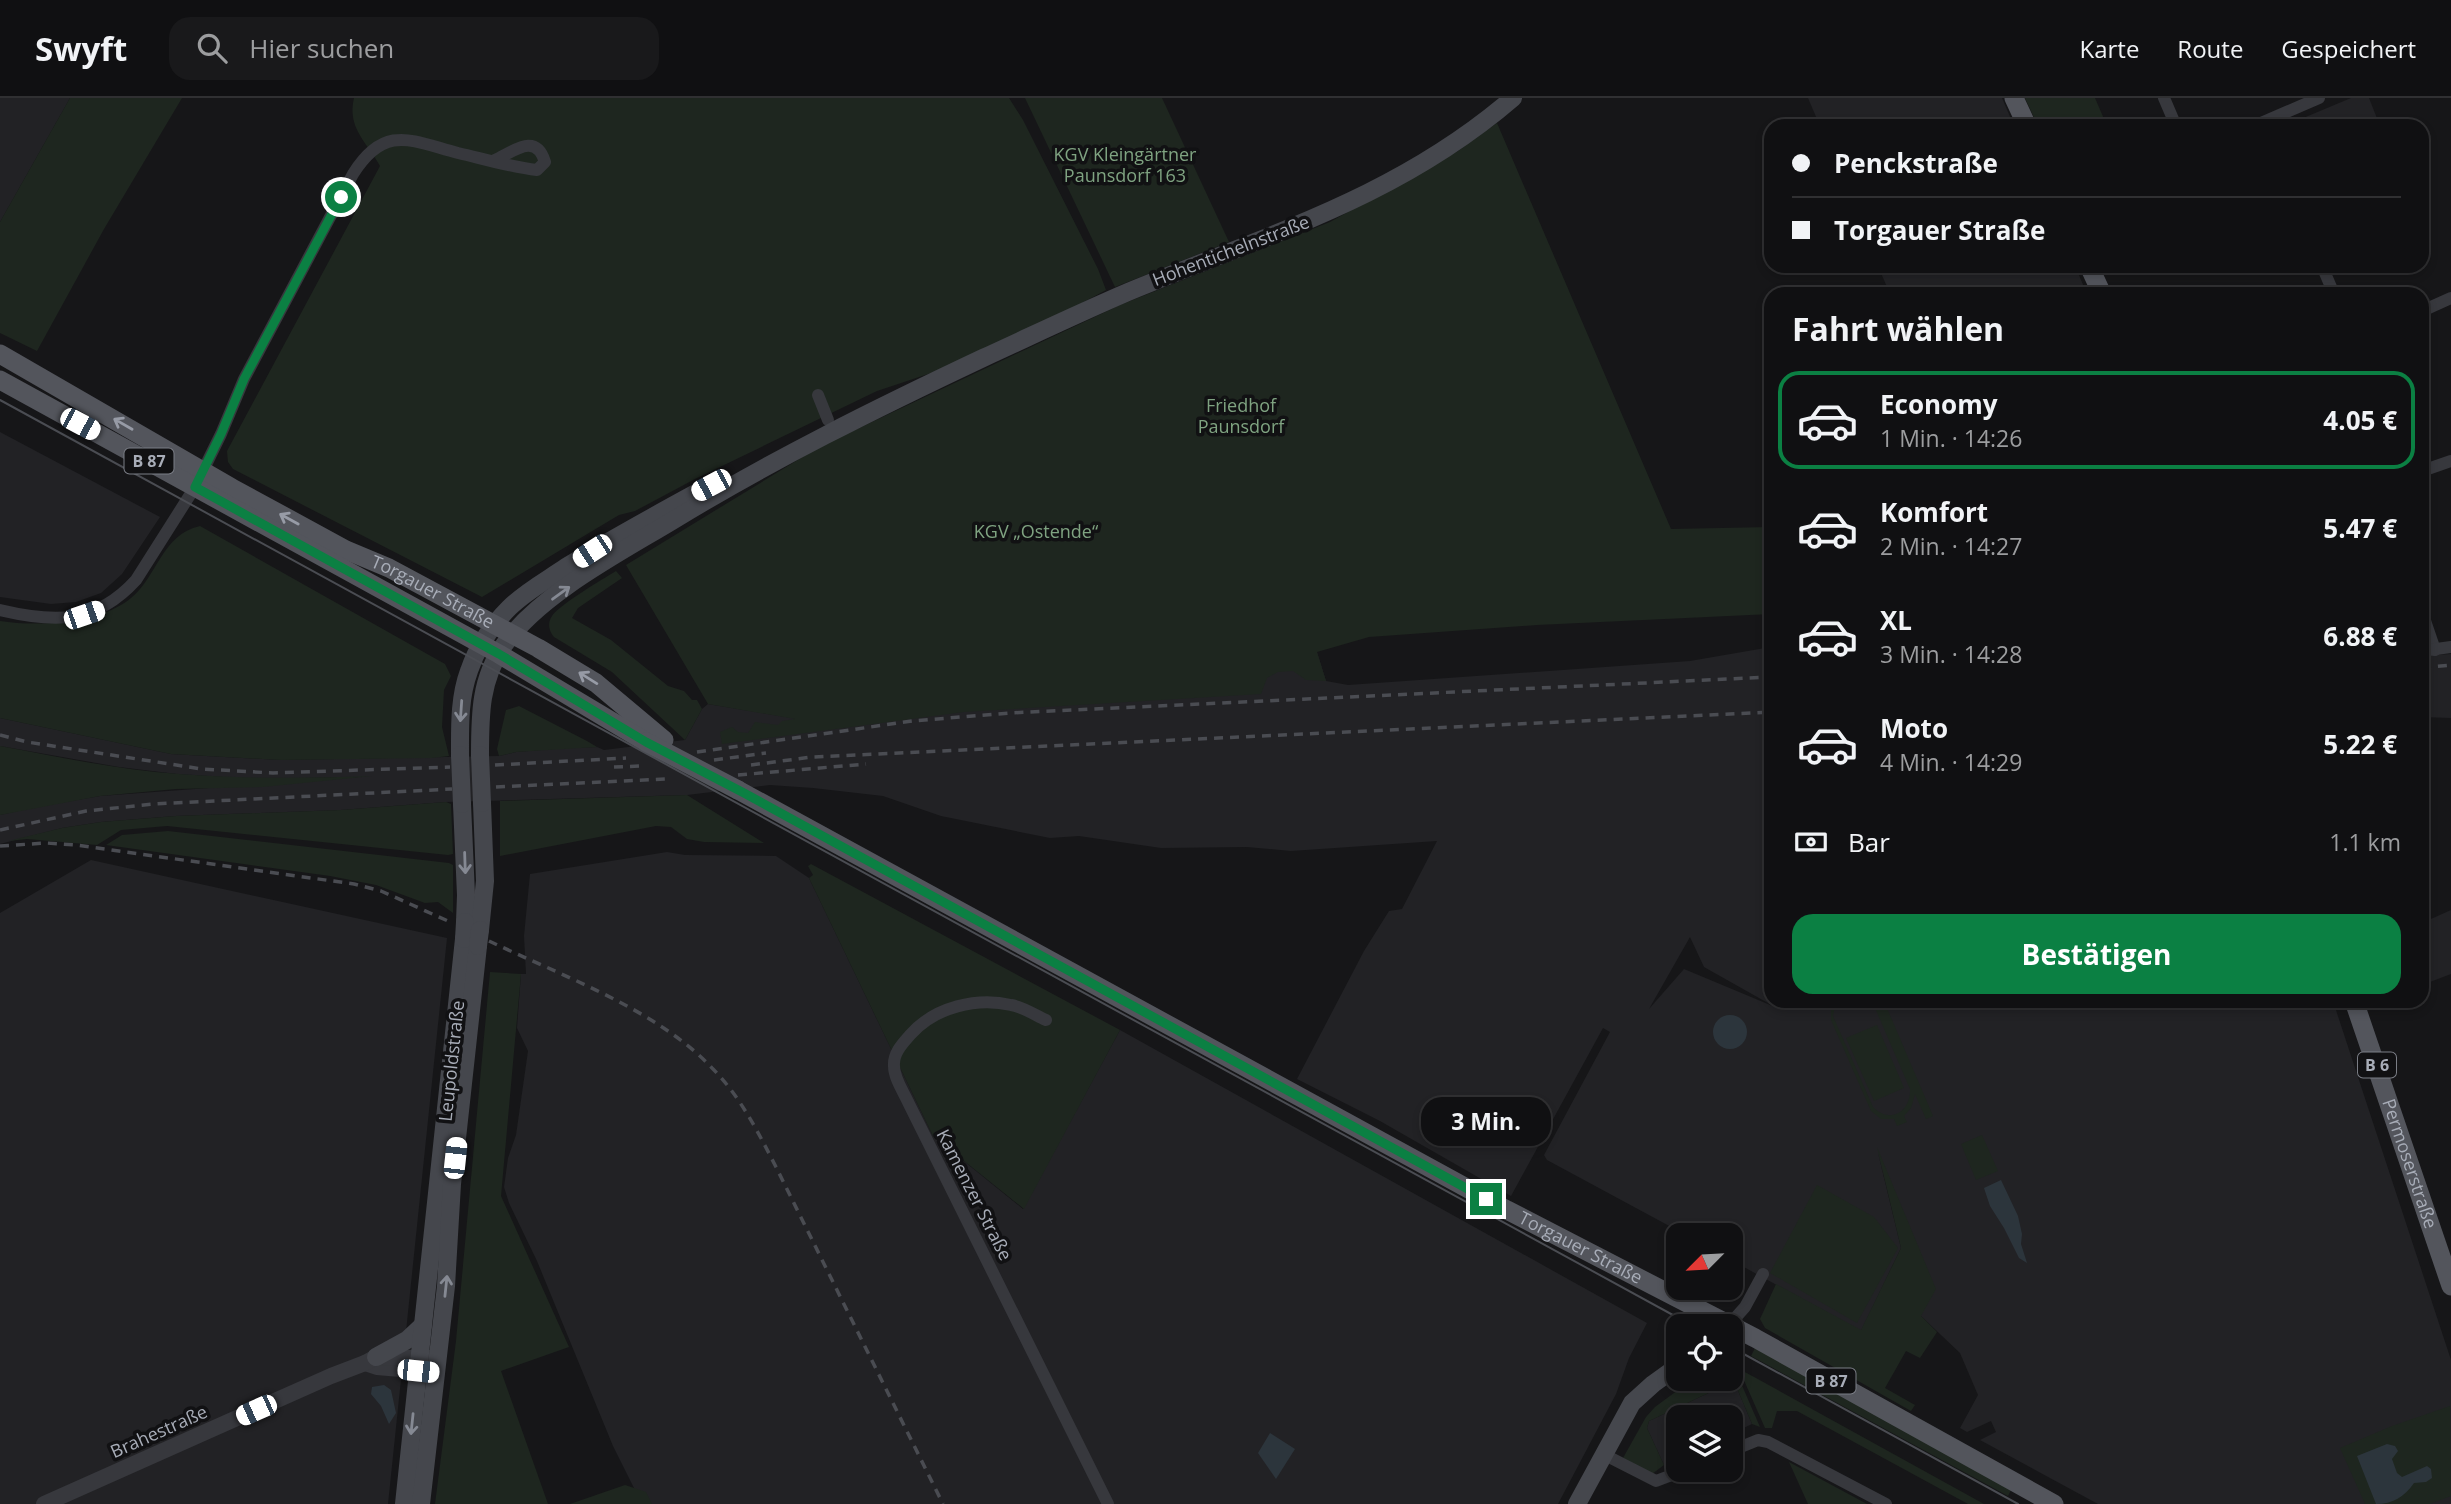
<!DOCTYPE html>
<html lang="de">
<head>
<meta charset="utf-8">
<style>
  body { margin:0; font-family:"Open Sans",sans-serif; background:#19191b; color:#f1f3f6; height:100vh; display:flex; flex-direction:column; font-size:26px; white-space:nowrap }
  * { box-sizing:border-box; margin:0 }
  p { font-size:23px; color:#9c9d9f }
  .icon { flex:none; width:38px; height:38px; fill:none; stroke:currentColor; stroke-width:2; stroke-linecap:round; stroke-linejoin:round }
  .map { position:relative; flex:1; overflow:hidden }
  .side { position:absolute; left:1764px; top:189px; width:665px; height:721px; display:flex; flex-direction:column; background:#101012; border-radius:21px; box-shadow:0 4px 10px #0003,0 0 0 2px #303032 }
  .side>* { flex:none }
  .guide { position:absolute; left:1764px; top:21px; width:665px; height:154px; border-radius:21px; box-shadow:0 4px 10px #0003,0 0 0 2px #303032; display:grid; align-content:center; height:154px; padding:0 28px; background:#101012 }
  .needle { width:46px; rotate:246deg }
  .fabs { position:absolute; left:1666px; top:1125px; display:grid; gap:14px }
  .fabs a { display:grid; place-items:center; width:77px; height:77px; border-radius:14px; background:#101012; box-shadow:0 4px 10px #0003,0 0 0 2px #303032; font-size:35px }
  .end { position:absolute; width:32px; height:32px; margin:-16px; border:9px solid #0b8043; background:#fff; box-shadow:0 0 0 4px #fff }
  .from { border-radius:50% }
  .bubble { position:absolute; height:49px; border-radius:21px; background:#101012; box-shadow:0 4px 10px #0003,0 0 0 2px #303032; font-size:23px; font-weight:700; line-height:49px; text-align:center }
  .car { position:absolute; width:21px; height:42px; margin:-21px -10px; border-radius:9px; box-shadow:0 0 5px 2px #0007; background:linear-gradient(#fff 24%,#345 0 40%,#fff 0 76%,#345 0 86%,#fff 0) }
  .guide b { display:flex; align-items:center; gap:24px; height:66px; font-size:26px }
  .guide b+b { border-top:2px solid #303032 }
  .guide i { width:18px; height:18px; background:#f1f3f6 }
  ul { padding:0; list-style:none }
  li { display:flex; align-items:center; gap:21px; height:98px; margin:0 14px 10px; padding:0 14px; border:4px solid transparent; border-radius:21px }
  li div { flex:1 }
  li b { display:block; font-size:26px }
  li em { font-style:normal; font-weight:700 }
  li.active { border-color:#0b8043 }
  li>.icon { width:63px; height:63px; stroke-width:1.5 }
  h2 { padding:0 28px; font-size:32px; line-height:84px }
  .pay { display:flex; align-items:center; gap:18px; height:77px; padding:0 28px; font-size:26px }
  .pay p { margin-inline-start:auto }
  .action { display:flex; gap:14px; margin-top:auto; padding:14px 28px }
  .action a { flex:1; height:80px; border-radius:21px; background:#0b8043; color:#fff; font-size:28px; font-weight:700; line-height:80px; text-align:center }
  header { display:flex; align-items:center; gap:42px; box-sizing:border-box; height:98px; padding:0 35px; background:#101012; border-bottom:2px solid #303032 }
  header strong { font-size:33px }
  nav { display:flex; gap:38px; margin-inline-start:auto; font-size:24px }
  .search { width:490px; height:63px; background:#19191b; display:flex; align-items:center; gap:18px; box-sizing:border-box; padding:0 24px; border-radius:21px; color:#9c9d9f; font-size:26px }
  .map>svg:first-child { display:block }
  .built { fill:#222225; fill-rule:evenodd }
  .green { fill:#1e261f }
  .water { fill:#2c353c }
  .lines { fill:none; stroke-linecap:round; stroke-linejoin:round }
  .minor { stroke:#37383d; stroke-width:12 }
  .tertiary { stroke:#37383d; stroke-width:16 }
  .secondary { stroke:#45474d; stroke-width:18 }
  .primary { stroke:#53555c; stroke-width:19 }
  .tram { stroke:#4a4c52; stroke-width:2 }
  .rail { stroke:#4a4c52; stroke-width:3.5; stroke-dasharray:9 7; stroke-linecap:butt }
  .secondary-bridge { stroke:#45474d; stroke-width:18 }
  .primary-bridge { stroke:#53555c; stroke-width:19 }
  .oneway { stroke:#979ba6 }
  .oneway2 { stroke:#858993 }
  .route { stroke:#0b8043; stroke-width:9 }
  .labels { text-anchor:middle; stroke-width:7; stroke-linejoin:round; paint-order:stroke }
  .shield { fill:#111113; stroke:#7b7e86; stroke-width:2 }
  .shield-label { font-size:16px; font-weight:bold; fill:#a8adb8 }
  .park-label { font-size:18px; fill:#7fa381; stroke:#111113 }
  .street-label { font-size:18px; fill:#a8adb8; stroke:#111113 }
</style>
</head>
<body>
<header>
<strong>Swyft</strong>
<div class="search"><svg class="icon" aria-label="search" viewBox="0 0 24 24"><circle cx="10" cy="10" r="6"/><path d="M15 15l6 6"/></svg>Hier suchen</div>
<nav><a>Karte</a><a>Route</a><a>Gespeichert</a></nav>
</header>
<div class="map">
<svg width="2451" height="1406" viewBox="0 0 2451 1406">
  <rect width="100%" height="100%" fill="#161618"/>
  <g class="built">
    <polygon points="0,0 70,0 0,124"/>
    <polygon points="1808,0 2002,0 2014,28 1820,28"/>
    <polygon points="2351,0 2369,0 2380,28 2284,28"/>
    <polygon points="1878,168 2075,168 2087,196 1890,196"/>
    <polygon points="0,334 160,419 122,476 101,495 76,504 51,506 0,499"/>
    <path d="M1771 549V903H2333L2451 1262V1406H2098L1980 1342 1996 1334 1991 1323 1967 1334 1960 1330 1978 1297 1960 1255 1921 1218 1878 1055 1901 1150 1861 1233 1731 1162V1138L1686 1137 1547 1062 1544 1057 1610 934 1603 930 1511 1098 1380 1023 1297 981 1364 853 1389 813 1402 811 1437 743 1291 753 1247 749 1161 750 1079 738 1050 740 941 718 883 698 813 690 770 687 687 697 446 704 341 712 176 718 101 724 62 730 0 746V717L31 710 100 698 358 679 252 681 177 676 119 669 0 648V620L171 656 281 662 499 658 516 654 566 650 597 649 604 652 685 642 702 611 708 606 798 621 1317 554 1326 583 1348 587 1690 563ZM1690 839 1704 869 1775 909 1684 871 1649 911Z"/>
    <polygon points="2451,556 2451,620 2422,619 2422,558"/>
    <polygon points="667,754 685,757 776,758 809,780 933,1038 1023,1111 1120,932 1647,1225 1629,1260 1616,1296 1558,1406 642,1406 613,1348 537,1163 509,1105 504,1089 508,1060 516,1037 528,953 517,930 521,876 526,876 524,838 530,776"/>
    <polygon points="91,762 447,840 388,1406 0,1406 0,815"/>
    <polygon points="2451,812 2451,876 2422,887 2422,825"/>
    <polygon points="1734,1283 1752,1326 1731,1336 1731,1320 1678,1320 1678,1360 1664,1367 1647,1330 1649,1323"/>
  </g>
  <g class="green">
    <polygon points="70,0 182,0 104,131 37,253 0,235 0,124"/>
    <path d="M354 0H1009L1023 22 1098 171 1106 192 1056 219 943 271 877 293 695 381 635 413 619 417 482 499 233 371 228 364 227 353 380 68C366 43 347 30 354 0Z"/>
    <polygon points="1025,0 1162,0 1229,144 1115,189"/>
    <polygon points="2025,0 2095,0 2107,28 2038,28"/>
    <polygon points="1497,25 1671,431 1771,429 1771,516 1537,527 1369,539 1317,554 1326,583 1306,582 1293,573 1278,574 1267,580 1261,596 964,614 722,646 720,634 732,629 738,634 748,635 755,624 778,627 782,623 795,621 708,606 626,467 819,349 1120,207 1330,124 1458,53"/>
    <path d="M200 428 445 566 451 578 444 592 442 629 449 658 432 660 281 662 171 656 0 620V523C38 529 100 526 131 500 158 478 161 437 200 428Z"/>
    <path d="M616 473 622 480 578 510 572 520 611 542 668 588 684 593 692 602H697L702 611 685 642 612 574 554 539C549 533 547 525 552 518 559 507 603 481 616 473Z"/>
    <polygon points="519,608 587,643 597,649 516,654 499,658 497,651 506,612"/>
    <path d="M0 648C59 659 119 672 179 676 244 681 307 680 372 678L263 689 176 691 100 698 0 717Z"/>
    <polygon points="687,697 764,745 704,744 687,741 671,729 656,728 500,758 500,703"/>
    <polygon points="446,704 451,706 453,756 448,757 167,728 121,732 97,747 27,741 8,743 62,730 101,724 176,718 341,712"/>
    <polygon points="168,733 449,765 453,767 453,815 438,804 425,805 376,787 330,778 106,747 122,737"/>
    <polygon points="811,766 1120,932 1024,1111 933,1038 809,780 813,777 808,768"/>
    <polygon points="490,874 521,876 501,1098 569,1249 501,1273 548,1406 435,1406 456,1243"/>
    <path d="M1836 903 1833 918 1873 1009C1891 1027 1911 1013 1910 991L1872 903H1884L1933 1018 1926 1021 1915 996 1911 1010 1904 1018 1907 1024 1897 1028 1894 1021H1881L1871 1013 1831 922V904Z"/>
    <polygon points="1877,927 1904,990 1874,1003 1846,940"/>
    <polygon points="1982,1037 1998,1073 1976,1082 1961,1046"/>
    <polygon points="1877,1049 1936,1191 1921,1218 1937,1234 1920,1260 1906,1253 1885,1290 1915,1307 1911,1313 1765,1230 1760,1221 1776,1186 1861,1232 1901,1150"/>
    <polygon points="1817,1087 1874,1119 1898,1150 1857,1225 1770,1175"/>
    <polygon points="1755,1250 2012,1390 2008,1398 1751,1258"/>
    <polygon points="1731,1267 1734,1269 1760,1329 1752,1326 1734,1283 1649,1323 1647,1330 1664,1367 1652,1376 1623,1360 1646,1319 1655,1309 1693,1281 1731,1281"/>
    <polygon points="1739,1271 1756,1280 1984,1406 1968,1406 1797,1313 1777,1313 1772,1330 1765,1330"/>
    <polygon points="2450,1308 2451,1398 2430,1406 2365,1406 2340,1350 2392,1328"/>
    <polygon points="1789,1364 1867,1406 1808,1406"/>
    <polygon points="625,1387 646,1394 652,1406 570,1406"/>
  </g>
  <g class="water">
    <circle cx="1730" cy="934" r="17"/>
    <polygon points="2001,1082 2018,1118 2022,1136 2021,1146 2027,1165 2019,1160 2004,1130 1990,1108 1984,1090"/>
    <polygon points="384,1287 391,1292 396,1315 389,1326 381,1308 371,1296 372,1289"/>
    <polygon points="1270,1335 1295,1351 1276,1381 1258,1355"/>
    <path d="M2387 1346 2395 1348 2398 1353 2392 1361 2397 1375 2402 1379 2427 1368 2431 1371 2432 1380 2426 1384 2414 1385C2404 1399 2393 1406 2376 1406L2357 1358Z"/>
  </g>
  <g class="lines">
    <g class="minor">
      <polyline points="2164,0 2176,28"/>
      <polyline points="2254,28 2319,0"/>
      <polyline points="2322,168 2334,196"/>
      <polyline points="2422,213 2451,200"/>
      <polyline points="818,297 828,322"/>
      <polyline points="2422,373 2451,363"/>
      <path d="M0 512C55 525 96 526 136 482L195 389 221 336 244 281 353 76C385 25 412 43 458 55 484 61 511 69 537 72L545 64C536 34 514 53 495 62"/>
      <polyline points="2422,514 2435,552"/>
      <polyline points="2422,553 2451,549"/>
      <path d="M1046 922C1035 917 1023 909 1011 907 977 899 935 909 911 936 903 945 893 955 894 968 894 980 903 993 908 1004L1108 1406"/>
      <polyline points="1729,1227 1745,1209 1763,1176"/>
      <polyline points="1731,1353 1758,1342 1768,1344 1886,1406"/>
      <polyline points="1603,1356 1656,1383 1685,1372"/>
    </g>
    <g class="tertiary">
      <polyline points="365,1265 377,1269 436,1274"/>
      <polyline points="44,1406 331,1278 365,1265 376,1259 431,1260"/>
    </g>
    <g class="secondary">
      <path d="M460 657C460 629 459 600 469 573 477 549 492 527 509 510 525 494 547 482 566 469 608 443 652 419 696 395"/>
      <path d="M480 657C480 617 480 581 504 547 540 496 619 455 672 423 772 362 877 310 983 260 1031 238 1079 215 1128 194 1266 137 1397 100 1513 0"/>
      <polyline points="462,706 466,797 465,824"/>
      <polyline points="480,832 485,783 482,705"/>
      <polyline points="376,1259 407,1242 423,1227"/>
      <polyline points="404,1406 464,841"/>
      <polyline points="421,1406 446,1188 452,1086 478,848"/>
      <polyline points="1577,1406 1632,1305 1653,1286 1678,1268"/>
    </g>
    <g class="primary">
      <polyline points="2014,0 2027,28"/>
      <polyline points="2089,168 2102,196"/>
      <path id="s1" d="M0 256 232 390 346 452 389 470 538 550 596 585 664 642"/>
      <polyline points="0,282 499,556 646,644"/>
      <path id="s2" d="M738 692 1507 1112 1755 1240 2054 1406"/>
      <path id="s3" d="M2354 903 2451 1188"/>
    </g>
    <g class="tram">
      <polyline points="0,302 1693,1228"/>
      <polyline points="1731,1249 2018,1406"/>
    </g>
    <g class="rail">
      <polyline points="2422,570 2451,567"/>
      <polyline points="0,637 27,644 202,671 273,675 450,669"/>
      <polyline points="697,654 912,623 1010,615 1771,579"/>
      <polyline points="714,662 766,655"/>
      <polyline points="495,667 626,660"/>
      <polyline points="751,667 812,659 1771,614"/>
      <polyline points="614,669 640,668"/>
      <polyline points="738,677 866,666"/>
      <polyline points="496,689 665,681"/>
      <polyline points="0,732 86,713 154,706 452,691"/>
      <polyline points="0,748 46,745 76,747 354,786 381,793 448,823"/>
      <path d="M489 843C560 877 658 912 712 970 740 998 758 1034 776 1069L943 1406"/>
    </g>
    <g class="secondary-bridge">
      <polyline points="460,657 462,706"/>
      <polyline points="480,657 482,705"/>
      <polyline points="464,841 465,824"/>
      <polyline points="478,848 480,832"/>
    </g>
    <polyline class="primary-bridge" points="646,644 738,692"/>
  </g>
  <defs><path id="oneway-shaft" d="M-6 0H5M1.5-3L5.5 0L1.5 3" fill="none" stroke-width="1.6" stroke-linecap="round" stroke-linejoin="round" transform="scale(1.75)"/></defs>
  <g class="oneway">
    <use href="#oneway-shaft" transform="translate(123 326) rotate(-150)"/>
    <use href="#oneway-shaft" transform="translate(289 421) rotate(-151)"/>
    <use href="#oneway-shaft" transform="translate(588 580) rotate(-148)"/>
  </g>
  <g class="oneway2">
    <use href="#oneway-shaft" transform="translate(561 495) rotate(-36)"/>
    <use href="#oneway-shaft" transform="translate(461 613) rotate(94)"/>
    <use href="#oneway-shaft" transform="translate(465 765) rotate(88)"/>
    <use href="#oneway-shaft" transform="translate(446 1188) rotate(-84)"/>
    <use href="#oneway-shaft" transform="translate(412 1326) rotate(96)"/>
  </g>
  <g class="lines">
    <polyline class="route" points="341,99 244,281 221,336 195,389 499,556 646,644 744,695 1486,1101"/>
  </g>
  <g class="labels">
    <g class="shield">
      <rect x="124.5" y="350.5" width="49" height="25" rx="5"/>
      <rect x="2358" y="954.5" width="38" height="25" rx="5"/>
      <rect x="1806.5" y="1270.5" width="49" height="25" rx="5"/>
    </g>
    <g class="shield-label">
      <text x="149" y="369">B 87</text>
      <text x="2377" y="973">B 6</text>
      <text x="1831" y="1289">B 87</text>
    </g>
    <g class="park-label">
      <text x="1125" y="63">KGV Kleingärtner<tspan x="1125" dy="21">Paunsdorf 163</tspan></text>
      <text x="1241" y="314">Friedhof<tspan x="1241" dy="21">Paunsdorf</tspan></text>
      <text x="1036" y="440">KGV „Ostende“</text>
    </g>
    <g class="street-label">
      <text transform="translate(1231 153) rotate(-21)" y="6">Hohentichelnstraße</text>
      <text dy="6" stroke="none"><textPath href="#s1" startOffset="494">Torgauer Straße</textPath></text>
      <text transform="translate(452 963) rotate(-84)" y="6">Leupoldstraße</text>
      <text dy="6" stroke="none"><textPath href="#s3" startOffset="172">Permoserstraße</textPath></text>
      <text transform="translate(974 1097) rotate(63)" y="6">Kamenzer Straße</text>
      <text dy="6" stroke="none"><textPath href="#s2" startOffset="959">Torgauer Straße</textPath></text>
      <text transform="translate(159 1334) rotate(-24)" y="6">Brahestraße</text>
    </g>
  </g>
</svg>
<div class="fabs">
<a><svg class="needle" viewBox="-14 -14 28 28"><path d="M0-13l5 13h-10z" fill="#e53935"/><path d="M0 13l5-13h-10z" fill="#9c9d9f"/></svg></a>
<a><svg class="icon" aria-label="locate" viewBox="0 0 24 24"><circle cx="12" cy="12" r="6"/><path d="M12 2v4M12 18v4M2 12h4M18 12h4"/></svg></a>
<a><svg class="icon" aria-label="layers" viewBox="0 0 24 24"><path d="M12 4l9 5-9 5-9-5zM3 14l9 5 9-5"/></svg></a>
</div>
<i class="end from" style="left:341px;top:99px"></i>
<i class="end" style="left:1486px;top:1101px"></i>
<div class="bubble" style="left:1421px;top:999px;width:130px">3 Min.</div>
<i class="car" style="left:80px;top:326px;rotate:118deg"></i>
<i class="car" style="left:711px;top:387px;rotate:242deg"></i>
<i class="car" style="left:592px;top:453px;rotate:237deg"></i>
<i class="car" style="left:84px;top:517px;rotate:71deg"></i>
<i class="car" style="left:455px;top:1060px;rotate:6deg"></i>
<i class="car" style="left:418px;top:1273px;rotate:96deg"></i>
<i class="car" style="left:256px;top:1312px;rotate:246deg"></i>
<div class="guide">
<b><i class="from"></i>Penckstraße</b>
<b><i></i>Torgauer Straße</b>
</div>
<section class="side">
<h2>Fahrt wählen</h2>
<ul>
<li class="active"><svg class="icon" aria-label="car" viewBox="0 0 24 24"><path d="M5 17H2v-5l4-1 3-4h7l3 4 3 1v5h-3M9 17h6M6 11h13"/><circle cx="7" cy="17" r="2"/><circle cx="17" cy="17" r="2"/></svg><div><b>Economy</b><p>1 Min. · 14:26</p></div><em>4.05 €</em></li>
<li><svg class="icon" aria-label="car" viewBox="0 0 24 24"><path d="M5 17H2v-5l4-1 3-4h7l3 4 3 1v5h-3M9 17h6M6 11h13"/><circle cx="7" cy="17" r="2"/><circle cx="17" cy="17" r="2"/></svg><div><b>Komfort</b><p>2 Min. · 14:27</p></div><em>5.47 €</em></li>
<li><svg class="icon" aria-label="car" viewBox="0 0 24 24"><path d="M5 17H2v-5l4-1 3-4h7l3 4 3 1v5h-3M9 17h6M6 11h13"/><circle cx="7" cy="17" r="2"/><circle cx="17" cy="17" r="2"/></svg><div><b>XL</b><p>3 Min. · 14:28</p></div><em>6.88 €</em></li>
<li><svg class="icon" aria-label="car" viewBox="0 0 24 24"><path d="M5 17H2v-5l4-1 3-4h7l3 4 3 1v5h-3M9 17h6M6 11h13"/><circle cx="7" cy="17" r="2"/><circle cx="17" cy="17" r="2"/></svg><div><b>Moto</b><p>4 Min. · 14:29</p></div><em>5.22 €</em></li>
</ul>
<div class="pay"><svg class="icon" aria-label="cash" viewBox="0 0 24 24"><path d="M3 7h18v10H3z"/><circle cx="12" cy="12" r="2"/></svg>Bar<p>1.1 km</p></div>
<div class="action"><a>Bestätigen</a></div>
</section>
</div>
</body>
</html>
